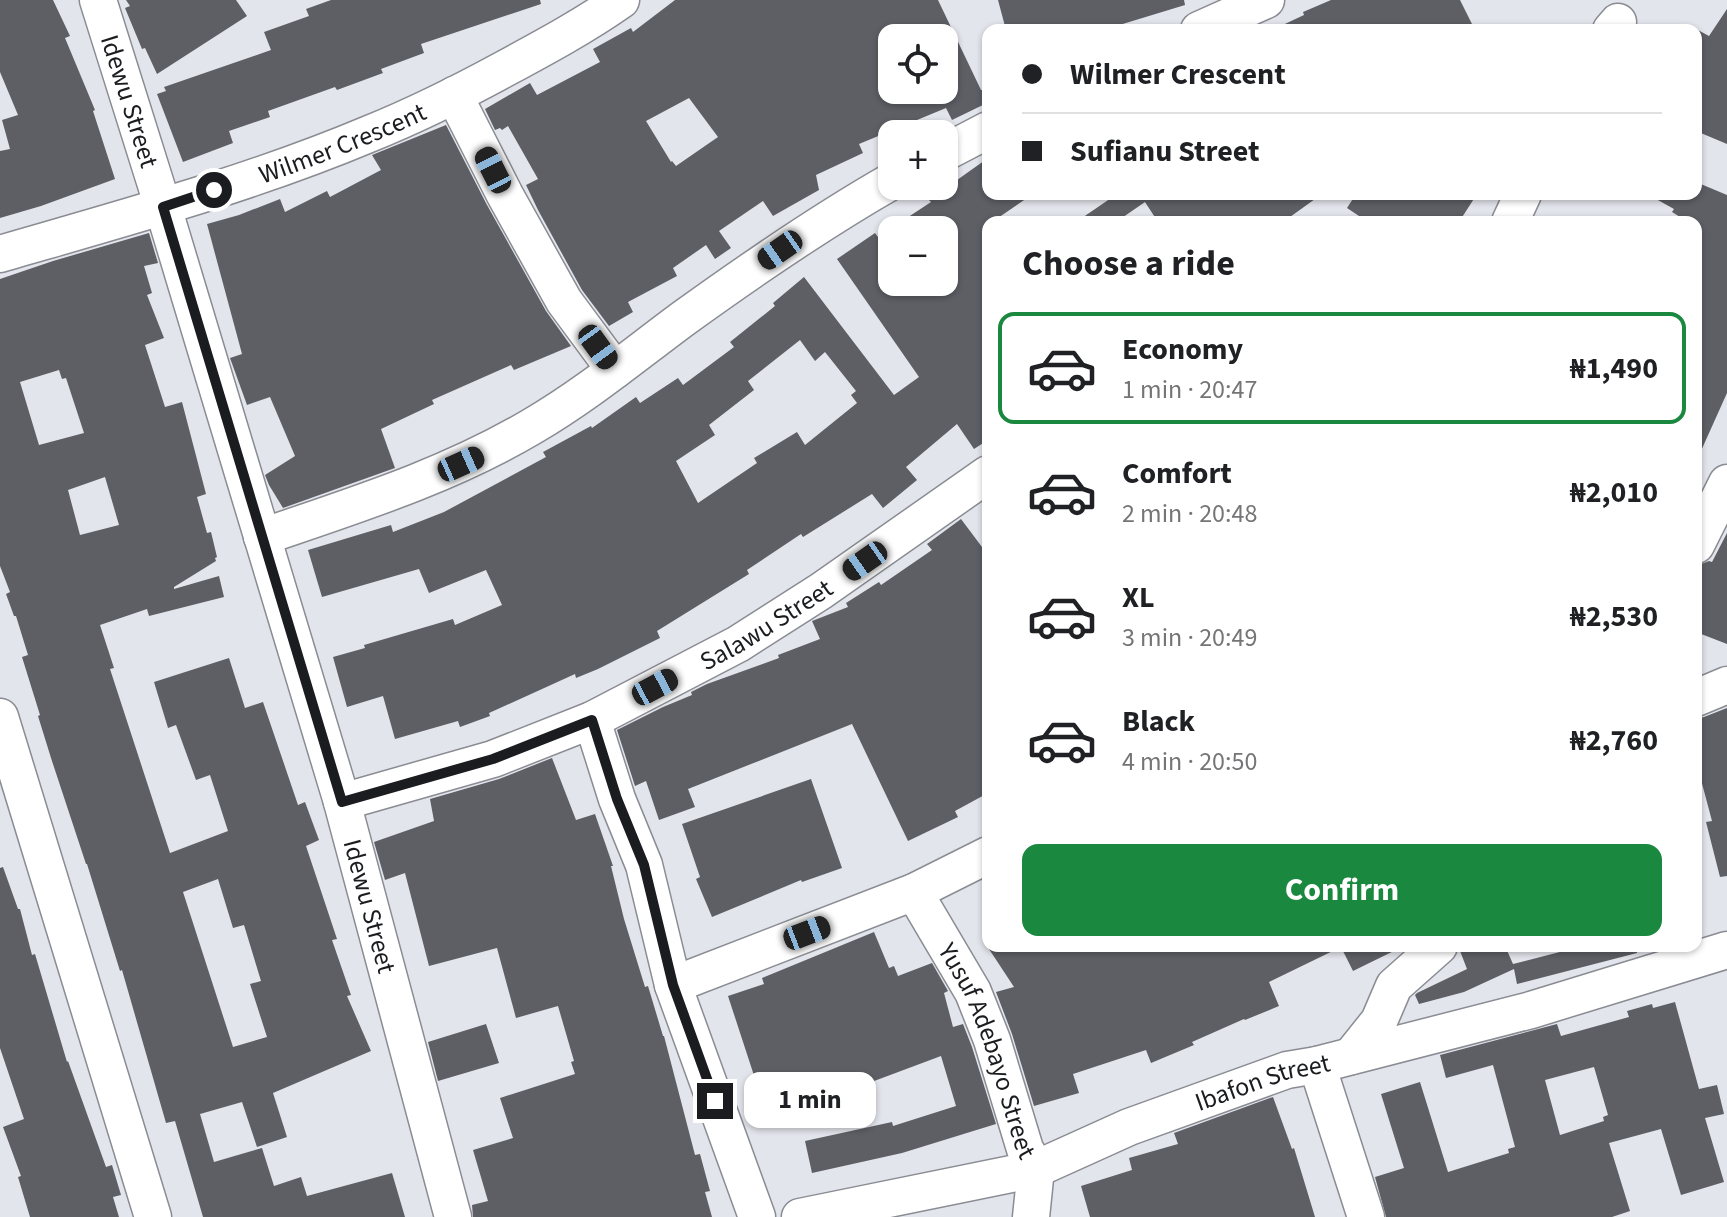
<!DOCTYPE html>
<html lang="en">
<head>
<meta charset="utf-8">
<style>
  body { margin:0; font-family:"Source Sans 3",sans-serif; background:#f2f2f2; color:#202124; height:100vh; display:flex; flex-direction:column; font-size:30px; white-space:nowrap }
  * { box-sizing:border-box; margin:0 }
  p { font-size:26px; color:#757577 }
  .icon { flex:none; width:44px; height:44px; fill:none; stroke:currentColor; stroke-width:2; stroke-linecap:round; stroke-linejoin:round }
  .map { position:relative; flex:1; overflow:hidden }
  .sheet { position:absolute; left:982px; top:216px; width:720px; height:736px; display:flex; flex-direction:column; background:#fff; border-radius:16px; box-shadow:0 2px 6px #0004 }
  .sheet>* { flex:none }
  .banner { position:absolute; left:982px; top:24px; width:720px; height:176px; border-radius:16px; box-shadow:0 2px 6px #0004; display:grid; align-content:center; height:176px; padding:0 40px; background:#fff }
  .controls { position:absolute; left:878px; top:24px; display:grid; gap:16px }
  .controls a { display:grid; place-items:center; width:80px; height:80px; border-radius:16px; background:#fff; box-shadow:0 2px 6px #0004; font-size:40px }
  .end { position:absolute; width:36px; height:36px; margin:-18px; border:10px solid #1b1c1f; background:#fff; box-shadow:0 0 0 4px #fff }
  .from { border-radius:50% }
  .bubble { position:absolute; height:56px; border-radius:16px; background:#fff; box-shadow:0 2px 6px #0004; font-size:26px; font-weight:700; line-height:56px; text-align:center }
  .car { position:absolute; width:24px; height:48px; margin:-24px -12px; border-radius:10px; box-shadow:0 0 6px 2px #0007; background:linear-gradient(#222 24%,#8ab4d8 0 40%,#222 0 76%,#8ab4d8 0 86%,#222 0) }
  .banner b { display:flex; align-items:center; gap:28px; height:76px; font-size:30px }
  .banner b+b { border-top:2px solid #e0e0e0 }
  .banner i { width:20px; height:20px; background:#202124 }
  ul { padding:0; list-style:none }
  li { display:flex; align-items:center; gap:24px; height:112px; margin:0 16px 12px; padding:0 24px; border:4px solid transparent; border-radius:16px }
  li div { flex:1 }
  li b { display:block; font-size:30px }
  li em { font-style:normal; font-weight:700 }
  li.selected { border-color:#1b8840 }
  li>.icon { width:72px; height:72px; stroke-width:1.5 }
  h2 { padding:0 40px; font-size:36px; line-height:96px }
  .primary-button { display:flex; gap:16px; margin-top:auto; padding:16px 40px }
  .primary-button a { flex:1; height:92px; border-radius:16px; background:#1b8840; color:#fff; font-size:32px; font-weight:700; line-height:92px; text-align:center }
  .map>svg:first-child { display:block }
  .building { fill:#5d5f65; fill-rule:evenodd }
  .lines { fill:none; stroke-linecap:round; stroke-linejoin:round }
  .minor-casing { stroke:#8a8c93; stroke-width:39 }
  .minor { stroke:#fff; stroke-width:36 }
  .route { stroke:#1b1c1f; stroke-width:10 }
  .labels { text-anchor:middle; stroke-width:8; stroke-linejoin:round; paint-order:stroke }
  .street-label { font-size:26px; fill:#1b1c1f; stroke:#fff }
</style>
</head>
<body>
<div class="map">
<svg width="1727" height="1217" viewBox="0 0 1727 1217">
  <rect width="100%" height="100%" fill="#e3e5ec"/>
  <g class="building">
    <polygon points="0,0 53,0 70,36 65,38 95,110 93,111 115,179 41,206 0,218 0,151 10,149 2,120 18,115 0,72"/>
    <polygon points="126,0 236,0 247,16 157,74 145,48 142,49 125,8 130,6"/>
    <polygon points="331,0 540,0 541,4 421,44 424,53 381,69 383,73 337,90 335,87 268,111 270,117 229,131 233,143 183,162 157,94 166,91 164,87 271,50 264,32 309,16 306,9"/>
    <path d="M675 0H938L981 90H988L983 93 987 103 952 120 946 108 859 144 863 153 816 175 819 190 773 216 763 201 719 231 731 248 715 259 706 245 673 268 677 276 628 302 633 312 609 326 582 290 538 210 526 185 538 179 508 126 502 130 500 128 495 130 485 109 530 83 537 95 600 62 593 49 631 28 633 32ZM879 38H944V90H892V69ZM689 98 718 137 676 166 672 161 671 162 646 121Z"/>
    <polygon points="998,0 1184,0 1185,5 1103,30 1006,30"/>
    <polygon points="1331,0 1460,0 1475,30 1272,30 1304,15 1303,12"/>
    <polygon points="1727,9 1727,144 1696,131 1696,29 1709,36"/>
    <polygon points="446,125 487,205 546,311 571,346 514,370 511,365 432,400 434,404 381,429 395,468 283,508 269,485 265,475 295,456 270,397 247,405 230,358 242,354 207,224 239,215 280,199 285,212 327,191 330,197 381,170 372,155"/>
    <path d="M988 158V194H1033L992 222H988V440L974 449 957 424 906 467 917 480 883 508 872 494 803 537 801 534 747 570 749 574 657 631 660 638 598 669 576 678 575 674 489 713 490 716 460 727 458 721 395 739 383 696 347 707 333 657 365 648 364 645 453 619 455 625 502 605 486 570 429 593 419 569 322 597 308 550 391 525 393 532 444 512 546 457 543 452 591 426 592 428 636 397 640 403 678 378 683 385 734 347 730 342 775 306 773 303 804 277 894 395 919 377 837 259 875 233 878 237 931 202 929 200ZM892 230H944V282H892ZM800 340 815 361 825 352 856 391 851 395 857 403 805 445 797 432 754 458 757 463 698 503 676 461 715 435 709 425 754 390 748 381Z"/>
    <polygon points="1696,182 1727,195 1727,393 1696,462 1696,222 1688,222 1672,212 1674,209 1647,194 1696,194"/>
    <polygon points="1117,194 1322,194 1283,222 1158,222 1145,202 1116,222 1076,222"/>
    <polygon points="1356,194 1477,194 1459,222 1368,222 1347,208"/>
    <path d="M149 233 158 263 144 266 152 293 147 295 164 338 145 345 165 407 182 402 206 494 197 497 207 533 211 532 217 557 215 558 216 561 174 587V589L219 576 224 597 149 616 147 609 100 625 114 668 110 669 170 853 228 831 210 775 196 780 176 725 168 728 154 682 229 658 245 708 263 702 298 805 305 802 319 840 306 846 337 939 332 940 351 995 347 996 371 1051 273 1093 287 1137 257 1147 242 1102 200 1114 214 1162 262 1148 274 1186 301 1177 307 1196 392 1173 405 1217H203L175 1121 166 1123 122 970 120 971 87 864H86L51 758 38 716 40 715 22 657 28 655 16 616H14L6 594 10 592 0 566V279L53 261ZM59 370 62 379 66 378 84 433 39 445 20 382ZM105 477 119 525 80 535 68 490ZM218 879 233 928 244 925 261 981 250 984 267 1037 233 1047 183 892Z"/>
    <polygon points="961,519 988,555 988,793 955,811 958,817 908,841 852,724 688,789 695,807 659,820 646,781 635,786 617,730 663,707 692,695 691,692 707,684 779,658 778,655 820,639 812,621 848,607 846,603 879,582 881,585 932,550 927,544"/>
    <polygon points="1727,533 1727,644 1696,632 1696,566 1709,561 1712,562"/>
    <polygon points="1727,708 1727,876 1720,877 1706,822 1712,821 1696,761 1696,719 1704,717"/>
    <polygon points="552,758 576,820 595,814 613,866 611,866 624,919 645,987 648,986 663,1036 664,1036 695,1155 700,1154 710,1191 705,1192 712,1217 473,1217 472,1205 488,1201 473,1150 513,1138 500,1098 575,1074 571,1062 574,1061 558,1006 516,1018 497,948 429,966 405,873 385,880 374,842 434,821 430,799 499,779"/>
    <polygon points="811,779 842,868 802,882 801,880 712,917 696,879 700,877 682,824"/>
    <polygon points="3,867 18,909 20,909 32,955 35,954 67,1062 68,1061 106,1167 112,1165 121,1195 113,1197 119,1217 30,1217 18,1177 21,1176 3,1127 24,1119 0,1048 0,868"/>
    <polygon points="874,932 889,968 894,966 898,976 932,963 948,991 944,993 953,1027 963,1024 972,1047 996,1124 902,1153 812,1173 805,1141 892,1122 893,1126 956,1106 941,1056 810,1105 804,1089 763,1103 728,996 764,984 762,978"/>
    <polygon points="987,946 1404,946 1353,971 1341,947 1269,982 1279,1006 1245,1020 1244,1019 1192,1042 1194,1045 1151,1063 1146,1050 1073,1074 1079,1093 1034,1106 1012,1034 996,992 1014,987"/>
    <polygon points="1471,946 1505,946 1513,964 1583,946 1637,946 1637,953 1517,984 1514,969 1464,992 1419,1004 1415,995 1417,993 1467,969 1460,951"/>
    <path d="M1675 1002 1699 1089 1717 1085 1724 1114 1705 1118 1724 1182 1681 1195 1661 1129 1609 1143 1630 1211 1612 1217H1386L1375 1177 1404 1168 1381 1094 1420 1082 1448 1172 1509 1153 1508 1149 1515 1147 1493 1065 1446 1078 1440 1055 1557 1024 1561 1036 1629 1017 1627 1011 1652 1004 1653 1008ZM1594 1067 1608 1115 1603 1117 1604 1121 1560 1135 1545 1080Z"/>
    <polygon points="486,1024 499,1063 438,1081 428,1042"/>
    <polygon points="1273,1097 1292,1149 1294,1148 1315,1217 1090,1217 1081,1186 1132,1170 1129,1158 1178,1144 1174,1133"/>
  </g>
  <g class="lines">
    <defs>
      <g id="minor">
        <path id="s1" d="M98 0 163 207 342 802 453 1217"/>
        <polyline points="1199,30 1266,0"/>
        <polyline points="1611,30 1618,22"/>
        <polyline points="454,95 505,195 564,301 615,370"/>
        <polyline points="944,153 988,130"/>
        <polyline points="1510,222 1523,194"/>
        <path id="s2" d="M0 254C124 218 250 184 369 134 416 115 462 92 506 68 545 47 584 26 621 0"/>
        <path d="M262 537C355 505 446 477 531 427 586 395 634 355 684 318 752 269 820 222 892 181"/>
        <polyline points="1696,545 1727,483"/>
        <polyline points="1696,698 1727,685"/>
        <polyline points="0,717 153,1217"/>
        <polyline points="592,720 617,799 644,865 673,985 757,1217"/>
        <path id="s3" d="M342 802 493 759 592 720 738 644 821 591 988 474"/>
        <path id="s4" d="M914 892 973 992 992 1040 1025 1149 1036 1169 1031 1217"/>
        <polyline points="673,985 914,892 988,855"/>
        <polyline points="1351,1056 1379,1021 1394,986 1439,946"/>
        <polyline points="1317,1065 1366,1217"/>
        <path id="s5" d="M800 1217 1036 1169 1129 1127 1287 1070 1317 1065 1531 1010 1727 950"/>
      </g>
    </defs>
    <use href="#minor" class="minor-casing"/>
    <use href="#minor" class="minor"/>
  </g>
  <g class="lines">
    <polyline class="route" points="214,190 163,207 342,802 493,759 592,720 617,799 644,865 673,985 715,1101"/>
  </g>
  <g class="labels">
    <g class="street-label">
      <text dy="9" stroke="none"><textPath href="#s1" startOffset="106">Idewu Street</textPath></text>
      <text dy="9" stroke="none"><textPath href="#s2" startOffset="360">Wilmer Crescent</textPath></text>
      <text dy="9" stroke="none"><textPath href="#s3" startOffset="462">Salawu Street</textPath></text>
      <text dy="9" stroke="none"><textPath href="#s1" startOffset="946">Idewu Street</textPath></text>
      <text dy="9" stroke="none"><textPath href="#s4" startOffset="176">Yusuf Adebayo Street</textPath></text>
      <text dy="9" stroke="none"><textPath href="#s5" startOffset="484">Ibafon Street</textPath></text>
    </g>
  </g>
</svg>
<div class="controls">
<a><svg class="icon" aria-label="locate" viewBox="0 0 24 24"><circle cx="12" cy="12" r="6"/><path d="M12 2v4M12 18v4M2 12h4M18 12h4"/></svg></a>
<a>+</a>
<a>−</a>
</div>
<i class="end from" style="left:214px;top:190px"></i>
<i class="end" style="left:715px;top:1101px"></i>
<div class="bubble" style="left:744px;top:1072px;width:132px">1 min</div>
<i class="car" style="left:493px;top:170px;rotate:333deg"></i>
<i class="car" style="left:780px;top:250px;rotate:235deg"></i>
<i class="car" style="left:598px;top:347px;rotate:144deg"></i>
<i class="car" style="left:461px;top:464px;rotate:66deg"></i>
<i class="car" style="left:865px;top:561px;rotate:235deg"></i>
<i class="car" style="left:655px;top:687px;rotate:62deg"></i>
<i class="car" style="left:807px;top:933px;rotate:69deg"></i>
<div class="banner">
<b><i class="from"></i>Wilmer Crescent</b>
<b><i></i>Sufianu Street</b>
</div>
<section class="sheet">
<h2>Choose a ride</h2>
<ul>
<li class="selected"><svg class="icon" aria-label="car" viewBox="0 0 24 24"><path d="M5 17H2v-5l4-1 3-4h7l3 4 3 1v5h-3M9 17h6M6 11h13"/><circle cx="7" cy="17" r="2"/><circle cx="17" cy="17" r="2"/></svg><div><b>Economy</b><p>1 min · 20:47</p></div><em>₦1,490</em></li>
<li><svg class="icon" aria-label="car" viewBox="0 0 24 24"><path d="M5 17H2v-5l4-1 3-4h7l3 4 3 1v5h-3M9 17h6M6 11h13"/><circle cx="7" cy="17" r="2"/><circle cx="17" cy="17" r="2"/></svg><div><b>Comfort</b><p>2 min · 20:48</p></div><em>₦2,010</em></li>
<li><svg class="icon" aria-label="car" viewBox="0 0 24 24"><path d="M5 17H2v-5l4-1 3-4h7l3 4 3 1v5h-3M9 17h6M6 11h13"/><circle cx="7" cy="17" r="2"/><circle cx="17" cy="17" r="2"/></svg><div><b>XL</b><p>3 min · 20:49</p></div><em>₦2,530</em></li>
<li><svg class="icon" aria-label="car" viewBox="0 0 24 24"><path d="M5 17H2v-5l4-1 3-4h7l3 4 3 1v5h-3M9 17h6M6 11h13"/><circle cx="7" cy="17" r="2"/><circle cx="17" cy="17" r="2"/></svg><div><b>Black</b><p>4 min · 20:50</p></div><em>₦2,760</em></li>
</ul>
<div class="primary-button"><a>Confirm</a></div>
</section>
</div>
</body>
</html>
